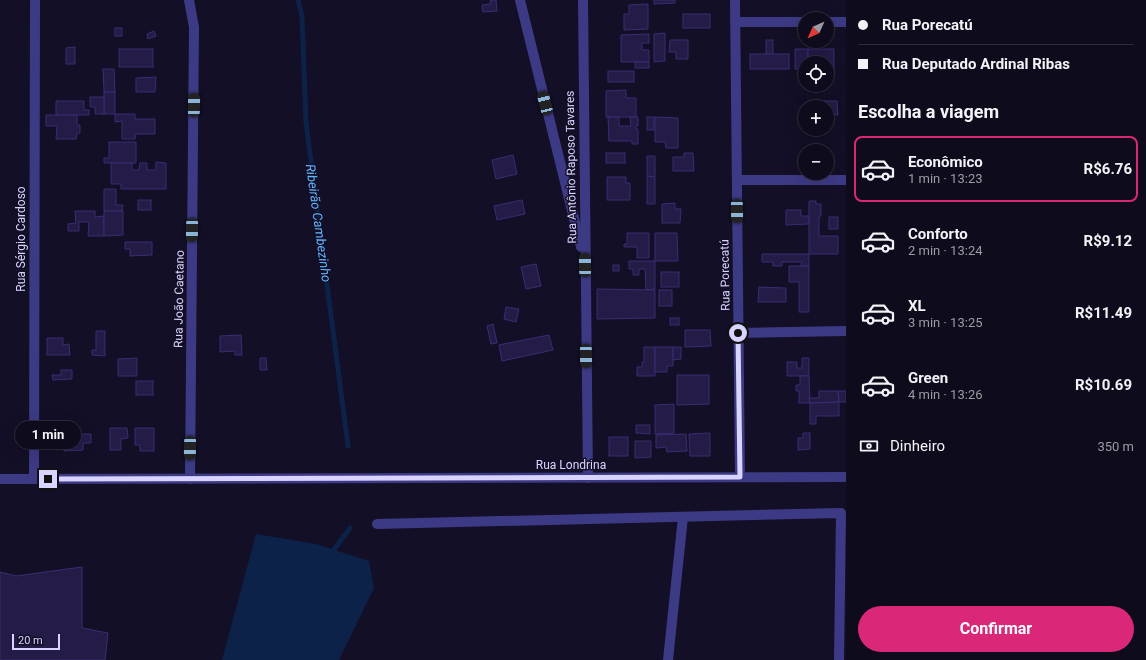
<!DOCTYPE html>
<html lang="pt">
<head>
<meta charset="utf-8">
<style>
  body { margin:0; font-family:Roboto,sans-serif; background:#1c1929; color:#f1f3f6; height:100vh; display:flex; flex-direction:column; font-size:15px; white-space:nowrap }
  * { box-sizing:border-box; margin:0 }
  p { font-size:13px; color:#9b9ba3 }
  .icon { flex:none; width:22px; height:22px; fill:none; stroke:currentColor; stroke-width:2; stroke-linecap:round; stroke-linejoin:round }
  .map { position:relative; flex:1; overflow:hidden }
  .drawer { display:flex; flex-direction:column; background:#0e0b1c; width:300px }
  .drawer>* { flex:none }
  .hud { display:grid; align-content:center; height:88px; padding:0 12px; background:#0e0b1c }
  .needle { width:26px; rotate:225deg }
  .controls { position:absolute; left:798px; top:12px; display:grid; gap:8px }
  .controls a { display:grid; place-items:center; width:36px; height:36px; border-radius:50%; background:#0e0b1c; box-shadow:0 4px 16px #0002,0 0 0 1px #2e2b3b; font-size:20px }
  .scale { position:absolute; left:12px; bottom:10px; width:48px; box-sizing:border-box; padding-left:4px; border:2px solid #d9d4ff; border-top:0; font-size:11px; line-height:14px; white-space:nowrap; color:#d9d4ff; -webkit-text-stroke:3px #130f26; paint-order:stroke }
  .end { position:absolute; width:18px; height:18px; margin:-9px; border:5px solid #d9d4ff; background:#111; box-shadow:0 0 0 2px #111 }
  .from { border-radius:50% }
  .bubble { position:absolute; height:28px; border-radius:14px; background:#0e0b1c; box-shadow:0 4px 16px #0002,0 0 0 1px #2e2b3b; font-size:13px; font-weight:700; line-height:28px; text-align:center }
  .car { position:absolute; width:12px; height:24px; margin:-12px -6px; border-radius:5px; box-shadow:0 0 3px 1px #0007; background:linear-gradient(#222 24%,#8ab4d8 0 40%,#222 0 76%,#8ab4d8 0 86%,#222 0) }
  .hud b { display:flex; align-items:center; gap:14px; height:38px; font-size:15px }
  .hud b+b { border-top:1px solid #2e2b3b }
  .hud i { width:10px; height:10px; background:#f1f3f6 }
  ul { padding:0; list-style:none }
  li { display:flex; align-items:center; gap:12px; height:66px; margin:0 8px 6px; padding:0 4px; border:2px solid transparent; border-radius:8px }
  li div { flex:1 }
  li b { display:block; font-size:15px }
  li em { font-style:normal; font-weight:700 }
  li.active { border-color:#db2777 }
  li>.icon { width:36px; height:36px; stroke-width:1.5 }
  h2 { padding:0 12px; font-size:18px; line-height:48px }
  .pay { display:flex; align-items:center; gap:10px; height:44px; padding:0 12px; font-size:15px }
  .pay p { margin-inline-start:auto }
  .button { display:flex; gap:8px; margin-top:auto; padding:8px 12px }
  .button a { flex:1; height:46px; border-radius:24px; background:#db2777; color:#fff; font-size:16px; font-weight:700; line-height:46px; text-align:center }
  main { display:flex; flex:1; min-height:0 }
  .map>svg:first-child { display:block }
  .water { fill:#0c2248 }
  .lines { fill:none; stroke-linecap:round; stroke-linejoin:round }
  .stream { stroke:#0c2248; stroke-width:5 }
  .building { fill:#241b47; stroke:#3b2d73 }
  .street { stroke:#3d3a85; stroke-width:10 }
  .route { stroke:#d9d4ff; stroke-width:5 }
  .labels { text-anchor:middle; stroke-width:3; stroke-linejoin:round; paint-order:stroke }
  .street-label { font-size:12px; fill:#d9d4ff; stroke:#130f26 }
  .water-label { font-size:13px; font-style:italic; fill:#62b6ff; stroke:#130f26 }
</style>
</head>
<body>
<main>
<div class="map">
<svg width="846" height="660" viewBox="0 0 846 660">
  <rect width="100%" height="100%" fill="#130f26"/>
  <polygon class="water" points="256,534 316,544 369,561 374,588 339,660 222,660"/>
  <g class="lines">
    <g class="stream">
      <polyline points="298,0 302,16 306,123 348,446"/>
      <polyline points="330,555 350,528"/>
    </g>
  </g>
  <g class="building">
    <polygon points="490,0 496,0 497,11 483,12 482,5 491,4"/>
    <polygon points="654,0 675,0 675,3 654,4"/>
    <polygon points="648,4 648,29 624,30 624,14 629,14 629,5"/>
    <rect x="683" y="14" width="27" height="14"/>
    <rect x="115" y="28" width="7" height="8"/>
    <polygon points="154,31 156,36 148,39 147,34"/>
    <polygon points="665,33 665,61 654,62 654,34"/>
    <polygon points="649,34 649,43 642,43 642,50 649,50 649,62 621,62 621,35"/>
    <polygon points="670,40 688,40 688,59 676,59 676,52 669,52"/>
    <rect x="766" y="40" width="7" height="14"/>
    <polygon points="75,47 75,64 66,64 66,48"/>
    <rect x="119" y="49" width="34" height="18"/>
    <polygon points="795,49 808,49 808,63 805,63 805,69 795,69"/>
    <polygon points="808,49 834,49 834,77 827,77 827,63 808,63"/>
    <rect x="750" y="54" width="39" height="15"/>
    <rect x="635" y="62" width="14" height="6"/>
    <polygon points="103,69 114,69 115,92 104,92"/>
    <rect x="608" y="71" width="26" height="11"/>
    <polygon points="156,77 155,92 136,92 136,78"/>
    <polygon points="626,90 626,98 636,98 636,117 606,117 606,91"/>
    <rect x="104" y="92" width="11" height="22"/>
    <polygon points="90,97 104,97 104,114 95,114 95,107 90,107"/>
    <polygon points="56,101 84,101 84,110 89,110 89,115 56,115"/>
    <polygon points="808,101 837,101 838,115 830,114 831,109 827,109 827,107 808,107"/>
    <polygon points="115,114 135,114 135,119 155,119 155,134 136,134 135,139 122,139 122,121 115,122"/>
    <polygon points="46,115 77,115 77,125 80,125 80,133 77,133 76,139 56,139 57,126 46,126"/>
    <polygon points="608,117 619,117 619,126 631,126 630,117 638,117 638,126 636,126 636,129 638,129 638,144 632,144 632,141 609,141"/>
    <rect x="647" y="117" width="7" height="13"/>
    <polygon points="655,117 678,118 678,148 666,148 665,142 655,142"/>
    <polygon points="109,142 136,142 136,163 104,163 104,158 109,158"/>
    <rect x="606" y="153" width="19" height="10"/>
    <polygon points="684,153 693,153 694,171 673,171 673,157 684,157"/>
    <polygon points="513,155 517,174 496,179 492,160"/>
    <polygon points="647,156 655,156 655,177 647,176"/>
    <polygon points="156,162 166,163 166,189 121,189 121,184 111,184 111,163 132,163 132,170 139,170 140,163 147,163 147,170 156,170"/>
    <polygon points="647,176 655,177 655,204 647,204"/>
    <polygon points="607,177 626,177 626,183 630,183 630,200 607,200"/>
    <polygon points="104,189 116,189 116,205 123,205 122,211 104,211"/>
    <rect x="138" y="200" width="13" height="10"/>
    <polygon points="522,200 525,214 497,220 494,206"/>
    <polygon points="809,201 816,201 816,204 821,204 821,216 819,216 819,236 838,236 838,254 809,254"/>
    <polygon points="675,203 675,209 681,209 680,223 662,223 662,204"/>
    <polygon points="786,210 801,210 801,216 809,216 809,224 786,225"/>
    <polygon points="75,211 95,211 95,217 104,216 104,236 88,236 89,222 79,222 79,231 68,231 68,224 76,223"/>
    <polygon points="104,211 123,211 123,235 104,236"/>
    <rect x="829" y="217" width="9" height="12"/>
    <polygon points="627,233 649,233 649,258 637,258 637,247 624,247 624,244 627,244"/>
    <polygon points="655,233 677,233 678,261 655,261"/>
    <polygon points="125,242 152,242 152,255 130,256 130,249 125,249"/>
    <polygon points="762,254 809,254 809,266 801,266 802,262 782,262 782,266 773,266 773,262 762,262"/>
    <polygon points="629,261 655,261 655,289 646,290 645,269 639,269 639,275 633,275 633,269 629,269"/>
    <polygon points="536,264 541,286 526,289 521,267"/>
    <rect x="613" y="265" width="6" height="6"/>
    <polygon points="789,266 809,266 809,312 799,312 799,282 789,282"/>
    <rect x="661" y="272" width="18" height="15"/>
    <polygon points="759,287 786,288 786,302 758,302"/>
    <polygon points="597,289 655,290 655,318 597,319"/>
    <rect x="659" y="290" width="13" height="16"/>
    <polygon points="506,307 519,309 516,322 504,319"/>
    <rect x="670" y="318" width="9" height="7"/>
    <polygon points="493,324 497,343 491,344 487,326"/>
    <polygon points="685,330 710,330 711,346 685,347"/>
    <polygon points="96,331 105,331 105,356 92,355 92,350 96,350"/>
    <polygon points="241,335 242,355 235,355 235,351 220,352 220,336"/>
    <polygon points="549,335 553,350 502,361 499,345"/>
    <polygon points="47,338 63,338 63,345 69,344 70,355 47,355"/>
    <polygon points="644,347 655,347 655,376 637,376 637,367 642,367 642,362 644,362"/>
    <polygon points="655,347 673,347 673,366 667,366 667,372 655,372"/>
    <polygon points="673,347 681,347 681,359 673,360"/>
    <polygon points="137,358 137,376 118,376 118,359"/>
    <polygon points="260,358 266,358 267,370 260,370"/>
    <polygon points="802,358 809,358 809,376 787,376 787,362 797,362 797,368 802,368"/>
    <polygon points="61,370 72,370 72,379 53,380 52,375 61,375"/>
    <polygon points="677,375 709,375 709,404 677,405"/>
    <polygon points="800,376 809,376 810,403 799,403 799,391 796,391 796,385 800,385"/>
    <rect x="136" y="381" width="17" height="14"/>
    <polygon points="819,391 838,391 839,402 810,403 809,398 819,398"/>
    <polygon points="838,391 846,391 846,402 839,402"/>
    <polygon points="839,402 839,416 816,416 816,424 810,424 810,403"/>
    <polygon points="674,404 674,433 655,434 655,405"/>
    <polygon points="636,425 650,425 650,434 636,433"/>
    <polygon points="110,428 127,428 128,438 121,439 121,450 110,450"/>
    <polygon points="135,428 154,428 154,451 140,451 140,445 135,445"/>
    <polygon points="710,433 710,456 690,456 689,434"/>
    <polygon points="803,433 810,433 810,449 798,450 798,438 803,438"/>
    <polygon points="65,434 91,434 91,443 83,443 83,450 64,451"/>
    <polygon points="686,434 687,451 667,452 666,447 656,448 656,435"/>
    <rect x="609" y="437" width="19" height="19"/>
    <polygon points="635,441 651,441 651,457 635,458"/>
    <polygon points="82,567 82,628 108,633 105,660 0,660 0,572 16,576"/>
  </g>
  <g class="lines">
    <g class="street">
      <polyline points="189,0 194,27 190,479"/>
      <polyline points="520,0 581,247"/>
      <polyline points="583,0 588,478"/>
      <polyline points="735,0 740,477"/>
      <polyline points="735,22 805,22"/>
      <polyline points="827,22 846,22"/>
      <polyline points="737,180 846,180"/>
      <polyline points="738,333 846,331"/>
      <polyline points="0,479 846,477"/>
      <polyline points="34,479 35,0"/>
      <polyline points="377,524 841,513 839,660"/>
      <polyline points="668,660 683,517"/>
    </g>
  </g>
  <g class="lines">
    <polyline class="route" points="48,479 740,477 738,333"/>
  </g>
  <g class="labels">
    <g class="street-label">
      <text transform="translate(571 167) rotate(-91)" y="4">Rua Antônio Raposo Tavares</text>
      <text transform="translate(21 239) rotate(-90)" y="4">Rua Sérgio Cardoso</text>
      <text transform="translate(725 275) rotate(-91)" y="4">Rua Porecatú</text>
      <text transform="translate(179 299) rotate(-89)" y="4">Rua João Caetano</text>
      <text x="571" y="469">Rua Londrina</text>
    </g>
    <g class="water-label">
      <text transform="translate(319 223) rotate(82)" y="5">Ribeirão Cambezinho</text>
    </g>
  </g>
</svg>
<div class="controls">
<a><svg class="needle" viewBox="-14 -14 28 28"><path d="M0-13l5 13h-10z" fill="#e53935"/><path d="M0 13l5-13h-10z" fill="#9b9ba3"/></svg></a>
<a><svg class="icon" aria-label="locate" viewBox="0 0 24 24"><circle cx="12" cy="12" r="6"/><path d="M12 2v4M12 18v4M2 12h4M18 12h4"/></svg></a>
<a>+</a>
<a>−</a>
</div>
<div class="scale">20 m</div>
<i class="end from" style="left:738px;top:333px"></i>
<i class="end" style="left:48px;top:479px"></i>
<div class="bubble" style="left:15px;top:421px;width:66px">1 min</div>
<i class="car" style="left:545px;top:103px;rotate:346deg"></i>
<i class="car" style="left:194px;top:105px;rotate:1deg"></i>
<i class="car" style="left:737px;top:211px;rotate:179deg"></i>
<i class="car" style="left:192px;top:230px;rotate:181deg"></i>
<i class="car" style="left:585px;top:265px;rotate:359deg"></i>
<i class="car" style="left:586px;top:356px;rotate:179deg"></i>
<i class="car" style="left:190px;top:448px;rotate:181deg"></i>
</div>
<section class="drawer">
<div class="hud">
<b><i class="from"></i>Rua Porecatú</b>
<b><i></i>Rua Deputado Ardinal Ribas</b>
</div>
<h2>Escolha a viagem</h2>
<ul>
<li class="active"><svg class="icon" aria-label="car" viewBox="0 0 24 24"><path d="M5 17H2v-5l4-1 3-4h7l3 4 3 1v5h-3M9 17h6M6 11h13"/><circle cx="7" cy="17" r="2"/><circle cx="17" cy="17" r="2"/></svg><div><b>Econômico</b><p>1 min · 13:23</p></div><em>R$6.76</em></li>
<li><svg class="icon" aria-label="car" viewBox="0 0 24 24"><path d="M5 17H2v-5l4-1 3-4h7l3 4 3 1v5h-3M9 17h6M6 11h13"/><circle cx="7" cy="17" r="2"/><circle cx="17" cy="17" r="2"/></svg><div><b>Conforto</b><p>2 min · 13:24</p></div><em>R$9.12</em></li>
<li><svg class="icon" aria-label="car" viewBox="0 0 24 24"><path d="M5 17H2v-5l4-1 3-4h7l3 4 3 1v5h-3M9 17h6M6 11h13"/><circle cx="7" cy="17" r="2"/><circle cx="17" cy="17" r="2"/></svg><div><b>XL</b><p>3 min · 13:25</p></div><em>R$11.49</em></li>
<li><svg class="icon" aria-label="car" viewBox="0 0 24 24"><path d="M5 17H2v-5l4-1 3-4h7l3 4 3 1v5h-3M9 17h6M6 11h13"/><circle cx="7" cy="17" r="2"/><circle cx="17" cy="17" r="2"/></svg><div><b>Green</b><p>4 min · 13:26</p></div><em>R$10.69</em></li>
</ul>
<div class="pay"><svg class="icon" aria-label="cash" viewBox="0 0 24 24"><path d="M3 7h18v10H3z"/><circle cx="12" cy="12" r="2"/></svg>Dinheiro<p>350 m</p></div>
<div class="button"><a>Confirmar</a></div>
</section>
</main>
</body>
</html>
